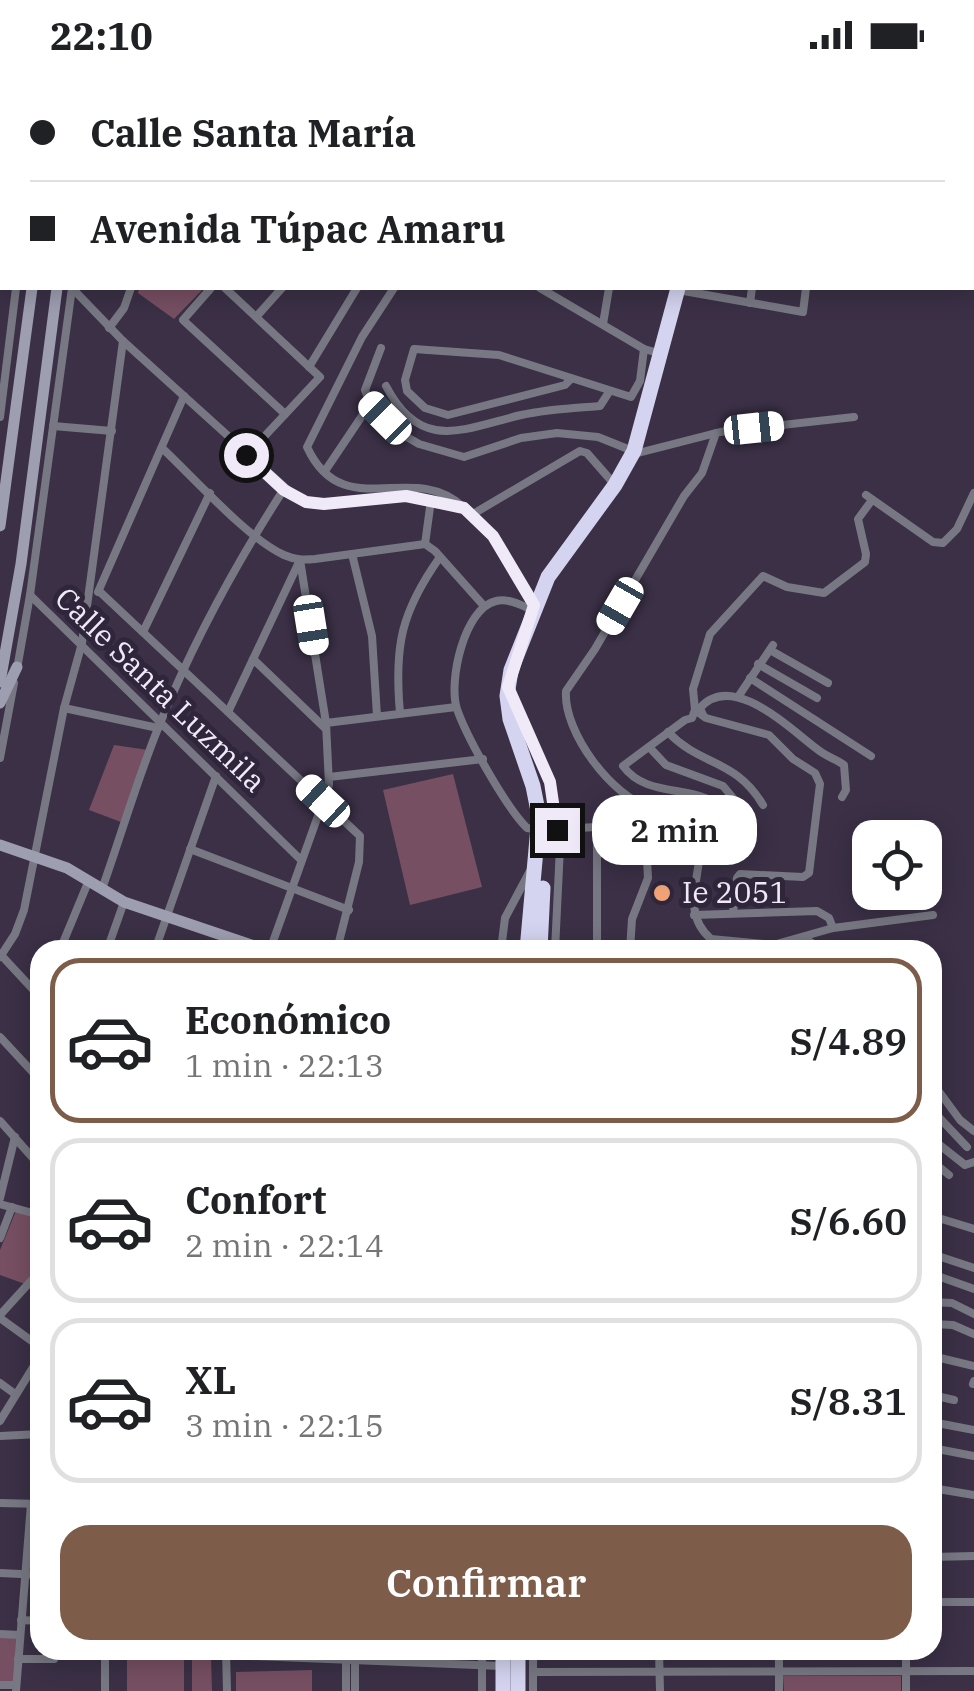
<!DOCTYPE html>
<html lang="es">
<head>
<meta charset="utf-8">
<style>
  body { margin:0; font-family:"IBM Plex Serif",serif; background:#f2f2f2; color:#202124; height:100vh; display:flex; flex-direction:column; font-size:38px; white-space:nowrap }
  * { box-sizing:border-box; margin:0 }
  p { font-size:32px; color:#757577 }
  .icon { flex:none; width:55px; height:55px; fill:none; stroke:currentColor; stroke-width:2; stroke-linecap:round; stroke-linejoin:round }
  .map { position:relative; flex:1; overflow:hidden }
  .details { position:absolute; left:30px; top:870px; width:912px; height:720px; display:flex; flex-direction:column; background:#fff; border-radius:30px; box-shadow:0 5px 25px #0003 }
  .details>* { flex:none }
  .top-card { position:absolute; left:0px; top:0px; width:975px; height:220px; box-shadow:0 5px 25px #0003; display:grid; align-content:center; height:220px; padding:0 30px; background:#fff }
  .buttons { position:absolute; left:852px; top:750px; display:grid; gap:20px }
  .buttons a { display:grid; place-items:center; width:90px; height:90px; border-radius:20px; background:#fff; box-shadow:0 5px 25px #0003; font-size:50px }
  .end { position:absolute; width:45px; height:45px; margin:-22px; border:12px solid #f0e9f7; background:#111; box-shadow:0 0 0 5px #111 }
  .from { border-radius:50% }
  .bubble { position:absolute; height:70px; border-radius:30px; background:#fff; box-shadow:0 5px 25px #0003; font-size:32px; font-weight:600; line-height:70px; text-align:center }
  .car { position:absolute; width:30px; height:60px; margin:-30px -15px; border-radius:12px; box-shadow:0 0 8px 2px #0007; background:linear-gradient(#fff 24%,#345 0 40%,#fff 0 76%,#345 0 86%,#fff 0) }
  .top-card b { display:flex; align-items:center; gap:35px; height:95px; font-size:38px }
  .top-card b+b { border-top:2px solid #e0e0e0 }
  .top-card i { width:25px; height:25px; background:#202124 }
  ul { padding:18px 0 0; list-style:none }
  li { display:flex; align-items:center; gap:30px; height:165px; margin:0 20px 15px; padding:0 10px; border:5px solid #e0e0e0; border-radius:30px }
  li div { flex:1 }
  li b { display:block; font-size:38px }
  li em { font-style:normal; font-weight:600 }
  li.selected { border-color:#7d5c49 }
  li>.icon { width:90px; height:90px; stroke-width:1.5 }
  .primary-button { display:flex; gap:20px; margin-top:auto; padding:20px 30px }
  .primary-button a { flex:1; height:115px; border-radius:30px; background:#7d5c49; color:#fff; font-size:40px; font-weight:600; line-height:115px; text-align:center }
  .status { display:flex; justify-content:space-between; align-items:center; height:70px; padding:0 50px; background:#fff; direction:ltr }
  .status svg { height:28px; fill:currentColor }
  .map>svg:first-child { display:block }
  .green { fill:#764f62 }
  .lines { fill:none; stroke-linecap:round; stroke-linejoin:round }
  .street { stroke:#787884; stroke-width:8 }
  .secondary { stroke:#9d9eb0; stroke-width:11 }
  .highway { stroke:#d4d4f1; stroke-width:15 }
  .route { stroke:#f0e9f7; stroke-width:12 }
  .poi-dot { fill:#efa376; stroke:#30263b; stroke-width:4 }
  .labels { text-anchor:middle; stroke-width:10; stroke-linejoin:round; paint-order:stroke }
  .street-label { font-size:30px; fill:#f0e9f7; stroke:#30263b }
  .poi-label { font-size:30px; fill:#f0e9f7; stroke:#30263b; text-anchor:start }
</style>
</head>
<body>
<div class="status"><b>22:10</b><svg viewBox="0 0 49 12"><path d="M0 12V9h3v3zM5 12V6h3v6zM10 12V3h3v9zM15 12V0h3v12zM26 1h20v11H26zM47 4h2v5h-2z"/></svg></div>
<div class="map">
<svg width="974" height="1621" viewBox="0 0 974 1621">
  <rect width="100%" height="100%" fill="#3b3046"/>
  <g class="green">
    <polygon points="139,218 204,218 174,249 138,223"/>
    <polygon points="114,675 148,680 121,752 89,740"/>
    <polygon points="453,704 482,817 410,835 383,720"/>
    <polygon points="16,1141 40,1148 40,1200 25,1214 0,1205 0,1180"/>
    <polygon points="0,1566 18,1567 14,1611 0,1611"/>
    <rect x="127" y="1580" width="57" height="41"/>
    <polygon points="211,1587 212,1621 192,1621 192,1588"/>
    <polygon points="312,1600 312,1621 236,1621 236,1602"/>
    <polygon points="783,1606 901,1606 901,1621 784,1621"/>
  </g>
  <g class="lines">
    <g class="street">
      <polyline points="146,0 149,2"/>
      <polyline points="203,0 206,2"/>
      <polyline points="275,0 278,2"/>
      <polyline points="360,0 363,2"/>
      <polyline points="61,2 62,0"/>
      <polyline points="115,2 116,0"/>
      <polyline points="178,2 178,0"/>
      <polyline points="345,2 347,0"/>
      <polyline points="462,2 462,0"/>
      <polyline points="622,2 622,0"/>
      <polyline points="0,12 2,13"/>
      <polyline points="0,115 2,116"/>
      <polyline points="972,206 974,197"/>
      <polyline points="72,218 123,271 299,430 324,434 406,425 464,438 493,466 534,535"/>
      <polyline points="211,218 183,250 285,344"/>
      <polyline points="225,218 320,307 247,385"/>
      <path d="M394 218 362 267 307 377C343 455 412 390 462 436"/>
      <polyline points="540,218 644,279 662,284"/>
      <polyline points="678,220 803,242 806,218"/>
      <polyline points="750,233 752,218"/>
      <polyline points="256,247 282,218"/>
      <polyline points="603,254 609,218"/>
      <polyline points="109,258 124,238 131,218"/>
      <polyline points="381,278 365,320 370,334 400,363 419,374 464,387 521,368 557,363 598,367 638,383 720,362 854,347"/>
      <polyline points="309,297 357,218"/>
      <polyline points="571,309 565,315 448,345 425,338 407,321 405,310 414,279 499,285 631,327 640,311 644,279"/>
      <path d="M386 316C421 383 463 359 521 345 547 339 573 338 600 336L609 322"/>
      <polyline points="0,347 16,218"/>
      <polyline points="53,356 112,361"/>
      <path d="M716 363 702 403 684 426 595 579 566 621C563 662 612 727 651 738 664 742 677 740 690 745 720 782 670 834 711 869L773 875 833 858 933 845"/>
      <path d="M162 378C193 407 248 469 284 485 295 490 304 490 315 489L425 474 435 481 484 536"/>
      <polyline points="325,401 370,334"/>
      <polyline points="866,425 933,472 943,473 957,459 974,423"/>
      <polyline points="473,444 580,381 587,383 615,415"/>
      <polyline points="425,474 431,430"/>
      <polyline points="352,484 372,566 377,646"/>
      <polyline points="99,521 360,766 359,792 337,880"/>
      <polyline points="98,522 184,326"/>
      <polyline points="30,525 301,790"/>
      <path d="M532 540C521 535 508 528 496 531 464 538 448 612 457 639 467 668 506 737 527 758L539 760"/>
      <polyline points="143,562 210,423"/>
      <polyline points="770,580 828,613"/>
      <polyline points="253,589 326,659"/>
      <polyline points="758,594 817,628"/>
      <polyline points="17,599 30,525 72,218"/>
      <polyline points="750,608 871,686"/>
      <polyline points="509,619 550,712 560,777 555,880"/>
      <polyline points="738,627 773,575"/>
      <polyline points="64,638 158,658"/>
      <path d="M695 640 692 648 685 650 623 696C650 733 704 709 730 747"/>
      <polyline points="228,642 300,490"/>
      <path d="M400 643C394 576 401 542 440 487"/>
      <path d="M703 645 700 638C732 601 789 658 817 679 825 686 836 689 844 695L846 720 842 727"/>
      <polyline points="326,653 456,637"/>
      <path d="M668 662C701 697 735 688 763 735"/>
      <polyline points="649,677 666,695 723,716 744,741"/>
      <polyline points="0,688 14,613"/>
      <polyline points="329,707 483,689"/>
      <polyline points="557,759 597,757 646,770"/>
      <polyline points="190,779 349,840"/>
      <path d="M102 819C122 763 138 706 161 651 194 571 237 492 284 419"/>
      <polyline points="733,842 737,808 740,804 803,807 809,803 820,714 815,703 793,689 769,665 706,648 695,640 693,619 710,564 763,506 787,517 824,523 865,492 866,484 858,449 872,430"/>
      <polyline points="694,845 817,841 829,848 833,858"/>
      <polyline points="803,867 812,873 814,880"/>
      <polyline points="60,880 89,810"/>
      <polyline points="107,880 124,832"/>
      <polyline points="155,880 216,706"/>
      <polyline points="270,880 329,715 326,653 300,490"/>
      <polyline points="501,880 505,848 530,801"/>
      <polyline points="597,880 597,757"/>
      <polyline points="630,880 632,849 648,808 646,770 650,738"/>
      <polyline points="0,884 40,927"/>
      <polyline points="0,887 15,864 24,840 64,638 82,573 123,271"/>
      <polyline points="0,967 40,1010"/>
      <polyline points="932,1012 960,1050 974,1061"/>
      <polyline points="932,1040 967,1077"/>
      <polyline points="0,1051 40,1096"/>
      <polyline points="932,1069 965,1095 974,1092"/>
      <polyline points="932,1091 949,1105"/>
      <polyline points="0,1128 15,1067"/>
      <polyline points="0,1134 40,1145"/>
      <polyline points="932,1146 974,1159"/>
      <polyline points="0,1168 12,1137"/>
      <polyline points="932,1184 974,1198"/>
      <polyline points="932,1204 974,1219"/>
      <polyline points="932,1232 952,1233 974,1244"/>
      <polyline points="0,1245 40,1201"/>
      <polyline points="0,1248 40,1277"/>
      <polyline points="932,1254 953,1255 974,1264"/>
      <polyline points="932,1286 974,1296"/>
      <polyline points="0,1313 15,1324"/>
      <polyline points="973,1314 974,1311"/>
      <polyline points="932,1325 954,1330"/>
      <polyline points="0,1351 40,1286"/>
      <polyline points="932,1352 974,1360"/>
      <polyline points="0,1366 40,1364"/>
      <polyline points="932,1378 974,1386"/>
      <polyline points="932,1418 974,1425"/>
      <polyline points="0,1433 40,1434"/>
      <polyline points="932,1487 974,1486"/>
      <polyline points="0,1503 40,1505"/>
      <polyline points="932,1532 974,1532"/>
      <polyline points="21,1550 40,1551"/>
      <polyline points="0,1564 20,1565"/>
      <polyline points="105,1580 105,1621"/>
      <polyline points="226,1580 227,1621"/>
      <polyline points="346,1580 346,1621"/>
      <polyline points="355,1580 355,1621"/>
      <polyline points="482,1580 482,1621"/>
      <polyline points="659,1580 660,1621"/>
      <polyline points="779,1580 779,1621"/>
      <polyline points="906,1580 906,1621"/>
      <polyline points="226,1585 501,1596"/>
      <polyline points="18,1589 54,1589"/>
      <polyline points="534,1602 974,1601"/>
      <polyline points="0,1615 16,1615"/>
      <polyline points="16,1621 31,1434"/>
      <polyline points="533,1621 533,1580"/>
    </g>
    <g class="secondary">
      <polyline points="77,2 77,0"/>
      <polyline points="102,2 102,0"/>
      <polyline points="0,456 32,218"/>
      <polyline points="0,612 21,494 57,218"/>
      <polyline points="0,633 17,597"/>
      <polyline points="0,775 67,798 124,832 266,880"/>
      <polyline points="280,880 316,880"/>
    </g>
    <g class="highway">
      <polyline points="704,0 704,2"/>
      <polyline points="527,880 539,746 533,716 510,649 507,626 511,600 548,507 615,415 634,381 678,218"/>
      <polyline points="540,880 543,818"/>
      <polyline points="503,1580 503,1621"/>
      <polyline points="518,1621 518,1580"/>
    </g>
  </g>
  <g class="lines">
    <polyline class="route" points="246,385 284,420 306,432 324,434 406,426 464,438 493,466 534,535 508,617 550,712 557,760"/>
  </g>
  <circle class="poi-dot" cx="662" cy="823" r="10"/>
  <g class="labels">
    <g class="street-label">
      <text transform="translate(160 620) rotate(44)" y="10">Calle Santa Luzmila</text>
    </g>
    <g class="poi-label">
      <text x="682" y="833">Ie 2051</text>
    </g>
  </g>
</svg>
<div class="buttons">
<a><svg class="icon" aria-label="locate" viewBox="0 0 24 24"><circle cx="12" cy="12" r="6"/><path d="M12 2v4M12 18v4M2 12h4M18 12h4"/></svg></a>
</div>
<i class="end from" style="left:246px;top:385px"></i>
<i class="end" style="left:557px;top:760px"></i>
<div class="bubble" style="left:592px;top:725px;width:165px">2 min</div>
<i class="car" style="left:385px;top:348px;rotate:315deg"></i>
<i class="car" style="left:754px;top:358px;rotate:84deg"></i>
<i class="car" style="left:620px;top:536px;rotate:210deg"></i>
<i class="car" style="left:311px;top:555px;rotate:171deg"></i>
<i class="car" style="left:323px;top:731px;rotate:313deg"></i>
<div class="top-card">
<b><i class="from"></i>Calle Santa María</b>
<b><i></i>Avenida Túpac Amaru</b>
</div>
<section class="details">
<ul>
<li class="selected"><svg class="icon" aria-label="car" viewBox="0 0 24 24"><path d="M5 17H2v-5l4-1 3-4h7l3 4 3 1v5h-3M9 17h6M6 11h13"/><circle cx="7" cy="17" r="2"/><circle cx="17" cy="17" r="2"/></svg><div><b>Económico</b><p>1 min · 22:13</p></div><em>S/4.89</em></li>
<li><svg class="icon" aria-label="car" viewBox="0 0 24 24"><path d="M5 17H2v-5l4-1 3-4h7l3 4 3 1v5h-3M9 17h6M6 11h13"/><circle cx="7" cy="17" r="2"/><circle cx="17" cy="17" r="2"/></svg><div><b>Confort</b><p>2 min · 22:14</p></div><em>S/6.60</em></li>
<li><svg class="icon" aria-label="car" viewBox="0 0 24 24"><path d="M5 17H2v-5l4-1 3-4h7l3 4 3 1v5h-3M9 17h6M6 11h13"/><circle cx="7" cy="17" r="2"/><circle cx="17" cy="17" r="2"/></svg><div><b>XL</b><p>3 min · 22:15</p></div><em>S/8.31</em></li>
</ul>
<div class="primary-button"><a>Confirmar</a></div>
</section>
</div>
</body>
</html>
